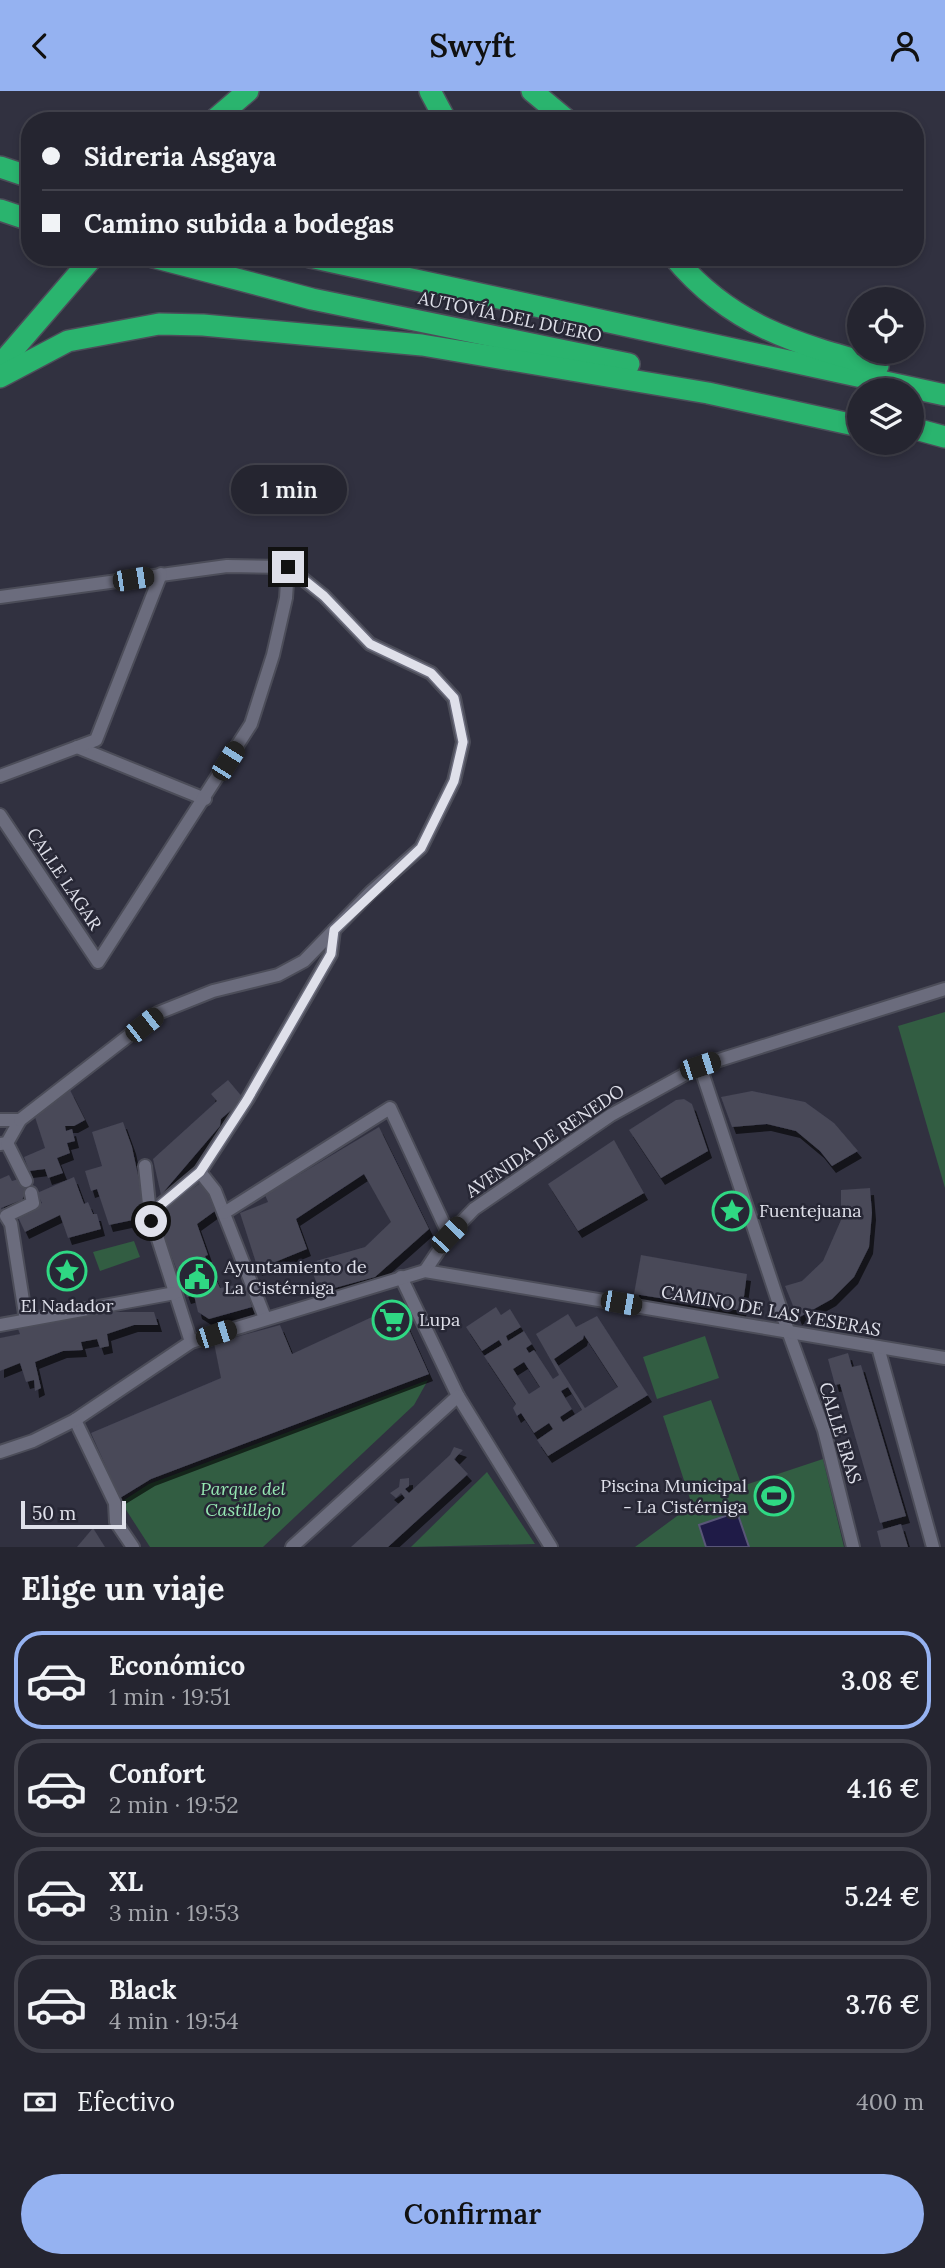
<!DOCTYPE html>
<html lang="es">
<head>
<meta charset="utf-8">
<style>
  body { margin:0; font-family:Lora,serif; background:#31313c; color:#f1f3f6; height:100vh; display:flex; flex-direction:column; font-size:26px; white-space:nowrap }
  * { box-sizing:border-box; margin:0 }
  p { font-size:23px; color:#a3a5ab }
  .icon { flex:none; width:38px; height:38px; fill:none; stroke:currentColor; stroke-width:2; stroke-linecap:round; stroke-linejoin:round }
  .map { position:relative; height:1456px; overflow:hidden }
  .details { display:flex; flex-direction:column; background:#252530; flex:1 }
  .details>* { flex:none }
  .guide { position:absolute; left:21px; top:21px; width:903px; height:154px; border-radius:28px; box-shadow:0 4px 10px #0003,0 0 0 2px #42424c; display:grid; align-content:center; height:154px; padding:0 21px; background:#252530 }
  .buttons { position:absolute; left:847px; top:196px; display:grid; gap:14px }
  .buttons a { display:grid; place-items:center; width:77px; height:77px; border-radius:50%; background:#252530; box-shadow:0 4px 10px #0003,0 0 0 2px #42424c; font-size:35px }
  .scale { position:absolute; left:21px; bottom:18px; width:105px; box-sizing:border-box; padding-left:7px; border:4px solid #dfe0ea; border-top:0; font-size:19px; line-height:24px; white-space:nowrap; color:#dfe0ea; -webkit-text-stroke:5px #272735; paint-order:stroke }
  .end { position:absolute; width:32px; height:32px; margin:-16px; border:9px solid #dfe0ea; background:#111; box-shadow:0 0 0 4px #111 }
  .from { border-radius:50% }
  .bubble { position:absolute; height:49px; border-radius:24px; background:#252530; box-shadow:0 4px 10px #0003,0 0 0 2px #42424c; font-size:23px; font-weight:600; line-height:49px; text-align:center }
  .car { position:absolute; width:21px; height:42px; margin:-21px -10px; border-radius:9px; box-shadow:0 0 5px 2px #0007; background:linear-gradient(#222 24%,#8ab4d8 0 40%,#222 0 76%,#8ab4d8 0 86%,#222 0) }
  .guide b { display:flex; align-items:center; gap:24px; height:66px; font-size:26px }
  .guide b+b { border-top:2px solid #42424c }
  .guide i { width:18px; height:18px; background:#f1f3f6 }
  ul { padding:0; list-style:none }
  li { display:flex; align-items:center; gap:21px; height:98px; margin:0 14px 10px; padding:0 7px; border:4px solid #42424c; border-radius:28px }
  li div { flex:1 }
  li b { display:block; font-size:26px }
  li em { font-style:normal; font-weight:600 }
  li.current { border-color:#95b2f1 }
  li>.icon { width:63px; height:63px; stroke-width:1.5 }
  h2 { padding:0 21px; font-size:32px; line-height:84px }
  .pay { display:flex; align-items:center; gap:18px; height:77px; padding:0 21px; font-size:26px }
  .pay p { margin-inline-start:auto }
  .cta { display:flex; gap:14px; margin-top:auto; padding:14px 21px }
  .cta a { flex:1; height:80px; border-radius:42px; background:#95b2f1; color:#111; font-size:28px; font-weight:600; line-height:80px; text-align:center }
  header { display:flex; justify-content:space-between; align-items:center; height:91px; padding:0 21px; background:#95b2f1; color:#111; font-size:32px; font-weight:600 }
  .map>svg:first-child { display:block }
  .green { fill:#325d42 }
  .water { fill:#1f1b47; stroke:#595678; stroke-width:2 }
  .building { fill:#484858; fill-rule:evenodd; filter:url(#shadow) }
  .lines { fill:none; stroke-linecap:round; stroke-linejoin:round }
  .street-casing { stroke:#4c4d59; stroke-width:16 }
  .highway-casing { stroke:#4c4d59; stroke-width:24 }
  .street { stroke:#6b6c7d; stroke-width:12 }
  .highway { stroke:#2ab46e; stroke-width:21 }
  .route { stroke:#dfe0ea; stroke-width:9 }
  .labels { text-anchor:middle; stroke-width:5; stroke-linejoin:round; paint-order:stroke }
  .street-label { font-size:18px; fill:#dfe0ea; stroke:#272735 }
  .poi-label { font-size:18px; fill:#dfe0ea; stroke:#272735; text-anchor:start }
  .park-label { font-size:18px; font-style:italic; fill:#96e8b3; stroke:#272735 }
</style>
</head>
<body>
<header><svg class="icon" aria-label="back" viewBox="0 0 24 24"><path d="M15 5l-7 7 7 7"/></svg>Swyft<svg class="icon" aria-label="person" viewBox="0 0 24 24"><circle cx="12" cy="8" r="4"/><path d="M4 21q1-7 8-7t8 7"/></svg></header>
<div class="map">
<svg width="945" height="1456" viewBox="0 0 945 1456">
  <defs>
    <filter id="shadow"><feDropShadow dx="4" dy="7" stdDeviation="0" flood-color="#0009"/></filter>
  </defs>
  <rect width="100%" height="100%" fill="#313140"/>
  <g class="green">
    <polygon points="945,921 945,1097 898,935"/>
    <polygon points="134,1150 140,1166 100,1180 93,1161"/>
    <polygon points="705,1245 719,1287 657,1308 643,1266"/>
    <polygon points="428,1289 414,1314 263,1456 150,1456 121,1411 149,1393"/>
    <polygon points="711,1309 742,1395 823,1368 844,1456 635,1456 692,1414 663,1325"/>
    <polygon points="487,1381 535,1453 411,1456"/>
  </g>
  <polygon class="water" points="737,1421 749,1456 706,1456 699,1434"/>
  <g class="building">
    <polygon points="228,989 244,1008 221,1028 220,1035 161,1104 153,1068 217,1010 211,1003"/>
    <polygon points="70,999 85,1029 74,1035 65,1035 66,1040 72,1038 75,1050 67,1052 70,1062 57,1067 63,1082 48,1087 45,1078 29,1080 24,1066 45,1057 35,1026"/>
    <polygon points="752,1000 805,1011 834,1032 858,1060 832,1075 820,1060 796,1040 767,1033 732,1036 721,1006"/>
    <polygon points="684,1008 692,1013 708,1060 661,1087 629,1039 676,1009"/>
    <polygon points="123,1031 132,1056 147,1126 109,1134 97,1098 91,1100 85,1080 102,1075 92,1041"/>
    <polygon points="379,1036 429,1138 375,1186 320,1201 309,1172 365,1156 391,1131 364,1083 296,1128 307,1158 258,1178 240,1122 268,1111 265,1104"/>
    <polygon points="614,1049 644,1102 578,1140 548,1093"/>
    <polygon points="9,1084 12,1090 22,1087 27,1099 22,1109 1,1117 5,1128 0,1130 0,1088"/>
    <polygon points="74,1086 84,1113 88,1111 93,1123 97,1123 101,1138 68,1147 60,1124 25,1141 16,1122 42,1112 37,1102"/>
    <polygon points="203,1090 215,1120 197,1133 208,1164 205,1165 220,1197 236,1194 240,1203 247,1201 252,1216 209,1228 198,1221 194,1204 187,1206 156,1124"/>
    <polygon points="870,1097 872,1122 869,1156 854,1186 832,1208 798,1227 785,1195 802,1190 823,1170 841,1129 841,1099"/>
    <polygon points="641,1164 747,1183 742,1220 634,1203"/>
    <polygon points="398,1214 429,1283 151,1388 120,1407 91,1342 221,1287 214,1252 280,1234 292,1263"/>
    <path d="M496 1216 501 1224 510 1218 521 1236 506 1245 508 1250 524 1240 532 1253 526 1257 529 1262 534 1259 553 1288 559 1284 536 1243 568 1223 576 1236 597 1225 648 1304 548 1365 537 1349 553 1338 549 1332 534 1342 521 1322 517 1325 513 1317 516 1313 484 1265 502 1254 499 1249 482 1260 466 1236ZM584 1244 618 1296 585 1317 554 1268 583 1248ZM524 1271 540 1296 529 1303 513 1278ZM568 1296 582 1319 563 1331 560 1326 572 1318 561 1300Z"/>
    <polygon points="104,1221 154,1221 158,1234 134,1234 107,1243 109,1255 100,1257 97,1248 81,1251 83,1259 63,1260 35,1271 41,1297 35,1300 34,1289 26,1291 20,1272 0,1280 0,1247 20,1243 18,1238"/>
    <polygon points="848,1262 852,1276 861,1274 906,1425 880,1432 840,1293 835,1294 828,1268"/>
    <polygon points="454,1356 463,1359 454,1368 468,1383 388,1456 351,1456 405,1407 401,1402 396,1407 390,1402 399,1396 400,1388 409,1387 409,1395 405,1398 409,1402 450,1364"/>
    <polygon points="901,1433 908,1456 881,1456 877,1440"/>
    <polygon points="93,1437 105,1456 77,1456"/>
  </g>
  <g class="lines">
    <defs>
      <g id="street">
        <polyline points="0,506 227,475 288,476"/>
        <polyline points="77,656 205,708"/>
        <polyline points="0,685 96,649 161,483"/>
        <polyline points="0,724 98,871 251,633 273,564 286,507 288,476"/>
        <polyline points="700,975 788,1240 824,1339 853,1456"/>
        <polyline points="0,1029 20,1029 7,1052 0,1053"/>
        <polyline points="20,1029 158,922 213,900 278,884 304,870 371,801 421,757 454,690 463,651 454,607 431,582 370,553 324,505 288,476"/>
        <polyline points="7,1052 26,1090"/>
        <polyline points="145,1075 150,1123 200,1081 247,1009 331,863 334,839"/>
        <polyline points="200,1081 215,1100 265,1227"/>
        <polyline points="224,1122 390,1017 449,1144"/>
        <polyline points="150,1123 191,1251"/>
        <polyline points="425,1180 449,1144 474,1118 611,1024 700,975 945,898"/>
        <polyline points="401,1186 458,1305 551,1456"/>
        <polyline points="26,1229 11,1133 6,1125 33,1112 31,1102"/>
        <polyline points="0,1234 175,1202"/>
        <polyline points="878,1256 933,1456"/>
        <polyline points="75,1329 115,1412 116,1431 133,1456"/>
        <polyline points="0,1361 33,1350 75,1329 191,1251 425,1180 945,1267"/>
        <polyline points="292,1456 458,1305"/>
      </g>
      <g id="highway">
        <polyline points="430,0 446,30"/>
        <polyline points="532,0 568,30"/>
        <polyline points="213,30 248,0"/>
        <polyline points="0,76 30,86"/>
        <polyline points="0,119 30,129"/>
        <polyline points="153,166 312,208 629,273"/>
        <polyline points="310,166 945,304"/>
        <path d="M674 166C730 234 796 253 878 275"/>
        <polyline points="0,274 93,166"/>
        <polyline points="0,286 68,250 159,233 203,234 422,254 708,302 859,335"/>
        <polyline points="912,337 945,346"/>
      </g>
    </defs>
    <use href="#street" class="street-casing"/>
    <use href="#highway" class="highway-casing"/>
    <use href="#street" class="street"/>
    <use href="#highway" class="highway"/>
  </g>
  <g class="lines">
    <polyline class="route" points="151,1130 150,1123 200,1081 247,1009 331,863 334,839 421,757 454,690 463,651 454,607 431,582 370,553 324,505 288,476"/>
  </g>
  <defs>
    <symbol id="sight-ring" viewBox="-11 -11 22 22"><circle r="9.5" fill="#272735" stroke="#2fd883" stroke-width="1.5"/><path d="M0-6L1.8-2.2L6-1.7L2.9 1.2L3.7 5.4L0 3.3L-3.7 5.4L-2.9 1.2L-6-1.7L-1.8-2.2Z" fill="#2fd883"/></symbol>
    <symbol id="civic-ring" viewBox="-11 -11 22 22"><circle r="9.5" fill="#272735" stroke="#2fd883" stroke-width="1.5"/><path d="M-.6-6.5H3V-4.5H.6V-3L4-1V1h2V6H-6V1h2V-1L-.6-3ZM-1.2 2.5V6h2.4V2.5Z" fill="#2fd883"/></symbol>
    <symbol id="supermarket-ring" viewBox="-11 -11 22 22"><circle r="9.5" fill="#272735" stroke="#2fd883" stroke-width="1.5"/><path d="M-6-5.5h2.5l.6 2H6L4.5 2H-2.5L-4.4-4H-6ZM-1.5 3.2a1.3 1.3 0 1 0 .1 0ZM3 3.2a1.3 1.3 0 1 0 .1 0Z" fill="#2fd883"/></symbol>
    <symbol id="stadium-ring" viewBox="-11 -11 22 22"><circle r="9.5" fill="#272735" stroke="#2fd883" stroke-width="1.5"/><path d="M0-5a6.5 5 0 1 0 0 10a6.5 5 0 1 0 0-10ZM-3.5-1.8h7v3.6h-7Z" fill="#2fd883"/></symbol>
  </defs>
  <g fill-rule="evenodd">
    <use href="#sight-ring" x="710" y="1098" width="44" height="44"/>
    <use href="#sight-ring" x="45" y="1158" width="44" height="44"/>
    <use href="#civic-ring" x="175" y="1164" width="44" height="44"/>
    <use href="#supermarket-ring" x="370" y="1207" width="44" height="44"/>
    <use href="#stadium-ring" x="752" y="1383" width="44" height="44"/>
  </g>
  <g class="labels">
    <g class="street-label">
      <text transform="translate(510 226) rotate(12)" y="6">AUTOVÍA DEL DUERO</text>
      <text transform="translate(64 788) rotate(56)" y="6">CALLE LAGAR</text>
      <text transform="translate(545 1050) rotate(-34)" y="6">AVENIDA DE RENEDO</text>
      <text transform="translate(771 1220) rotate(10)" y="6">CAMINO DE LAS YESERAS</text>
      <text transform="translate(840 1342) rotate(73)" y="6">CALLE ERAS</text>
    </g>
    <g class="poi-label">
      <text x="759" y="1126">Fuentejuana</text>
      <text x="224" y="1182">Ayuntamiento de<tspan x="224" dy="21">La Cistérniga</tspan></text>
      <text x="67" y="1221" text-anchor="middle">El Nadador</text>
      <text x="419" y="1235">Lupa</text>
      <text x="747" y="1401" text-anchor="end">Piscina Municipal<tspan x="747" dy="21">- La Cistérniga</tspan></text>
    </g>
    <g class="park-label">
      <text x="243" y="1404">Parque del<tspan x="243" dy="21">Castillejo</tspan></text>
    </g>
  </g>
</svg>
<div class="buttons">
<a><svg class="icon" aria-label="locate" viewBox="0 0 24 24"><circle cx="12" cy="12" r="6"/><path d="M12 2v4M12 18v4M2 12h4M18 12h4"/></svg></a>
<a><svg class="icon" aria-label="layers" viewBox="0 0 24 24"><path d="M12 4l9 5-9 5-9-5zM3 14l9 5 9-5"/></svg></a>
</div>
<div class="scale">50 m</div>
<i class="end from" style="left:151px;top:1130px"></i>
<i class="end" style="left:288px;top:476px"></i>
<div class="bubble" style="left:231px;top:374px;width:116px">1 min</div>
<i class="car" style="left:133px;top:488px;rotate:81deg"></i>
<i class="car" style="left:228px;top:670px;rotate:32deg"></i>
<i class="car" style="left:144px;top:934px;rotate:52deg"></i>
<i class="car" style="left:700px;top:975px;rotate:72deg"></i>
<i class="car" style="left:449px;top:1144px;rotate:44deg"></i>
<i class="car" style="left:621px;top:1212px;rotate:100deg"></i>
<i class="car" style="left:216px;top:1243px;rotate:72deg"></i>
<div class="guide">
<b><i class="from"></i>Sidreria Asgaya</b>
<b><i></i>Camino subida a bodegas</b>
</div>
</div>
<section class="details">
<h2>Elige un viaje</h2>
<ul>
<li class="current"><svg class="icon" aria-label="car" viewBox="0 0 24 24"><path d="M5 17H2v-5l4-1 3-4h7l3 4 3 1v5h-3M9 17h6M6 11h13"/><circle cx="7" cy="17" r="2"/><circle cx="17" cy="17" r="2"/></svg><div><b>Económico</b><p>1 min · 19:51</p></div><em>3.08 €</em></li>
<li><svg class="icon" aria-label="car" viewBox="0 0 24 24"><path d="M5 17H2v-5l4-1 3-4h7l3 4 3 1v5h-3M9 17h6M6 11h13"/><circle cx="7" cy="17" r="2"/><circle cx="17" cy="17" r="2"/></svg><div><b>Confort</b><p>2 min · 19:52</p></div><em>4.16 €</em></li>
<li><svg class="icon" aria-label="car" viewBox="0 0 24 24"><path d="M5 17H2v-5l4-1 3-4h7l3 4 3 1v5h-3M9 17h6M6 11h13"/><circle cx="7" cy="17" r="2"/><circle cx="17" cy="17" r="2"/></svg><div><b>XL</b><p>3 min · 19:53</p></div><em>5.24 €</em></li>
<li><svg class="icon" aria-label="car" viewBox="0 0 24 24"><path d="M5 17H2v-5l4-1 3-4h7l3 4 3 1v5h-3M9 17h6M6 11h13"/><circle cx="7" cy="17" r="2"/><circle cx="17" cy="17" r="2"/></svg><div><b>Black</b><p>4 min · 19:54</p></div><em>3.76 €</em></li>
</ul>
<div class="pay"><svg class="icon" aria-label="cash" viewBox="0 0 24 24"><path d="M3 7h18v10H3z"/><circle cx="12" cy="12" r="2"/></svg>Efectivo<p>400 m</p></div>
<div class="cta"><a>Confirmar</a></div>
</section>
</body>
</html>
